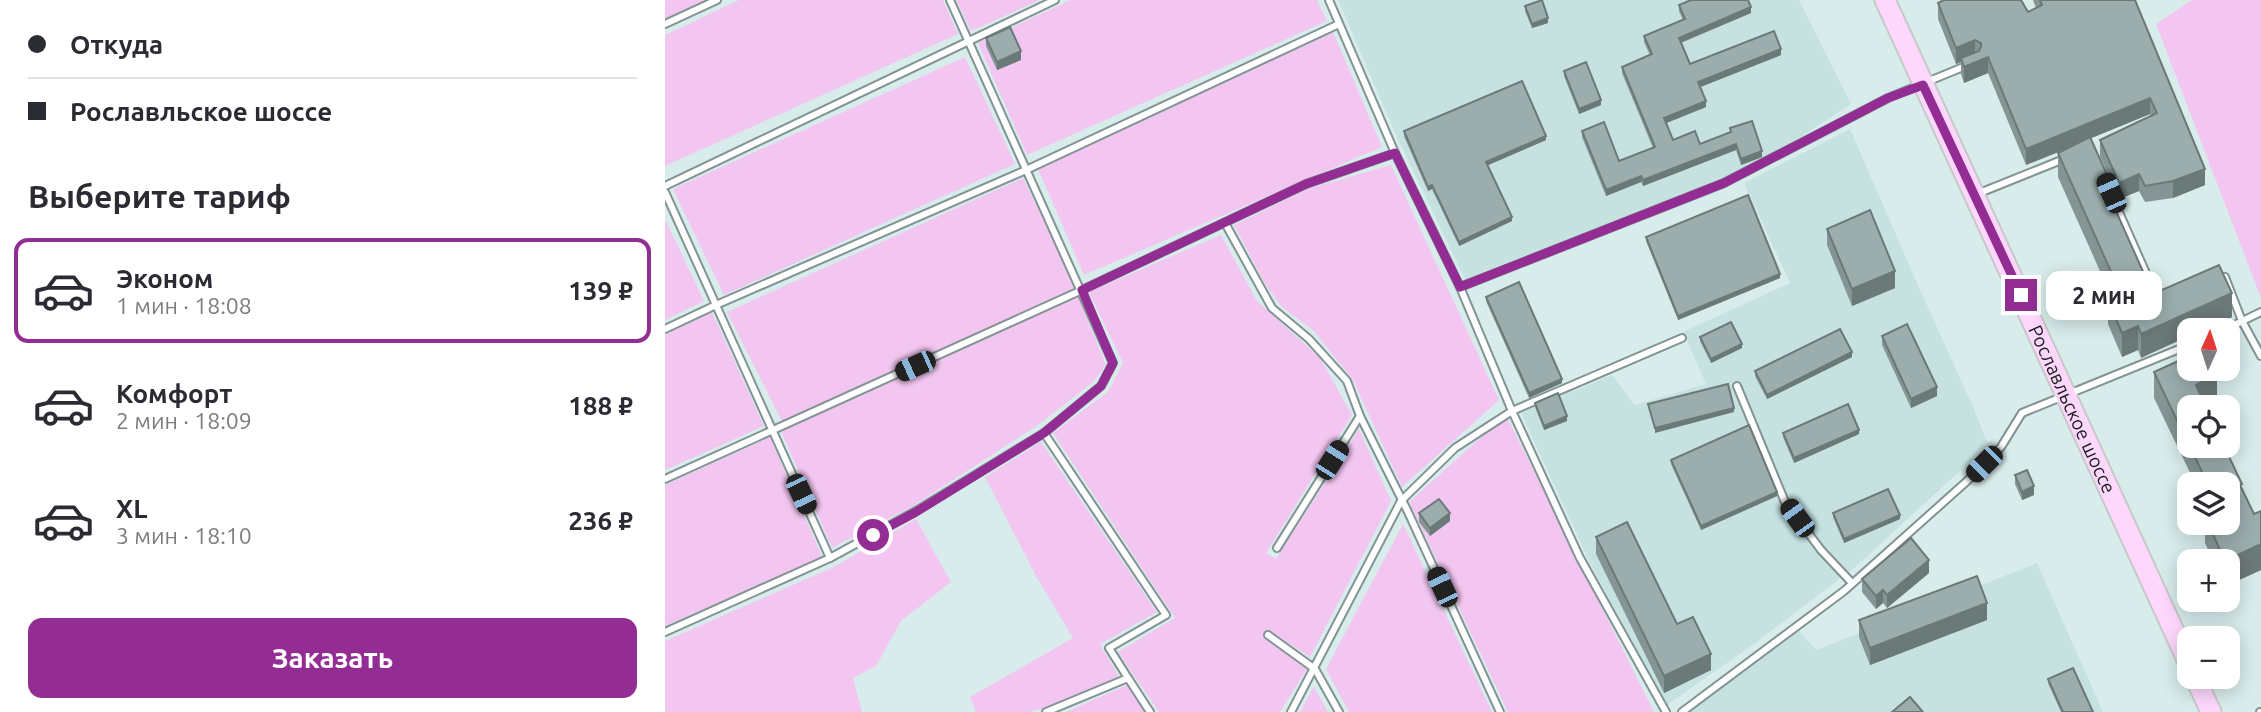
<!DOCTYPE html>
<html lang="ru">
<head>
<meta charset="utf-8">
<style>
  body { margin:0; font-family:Ubuntu,sans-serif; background:#f2f2f3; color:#2b2b33; height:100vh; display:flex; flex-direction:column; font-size:26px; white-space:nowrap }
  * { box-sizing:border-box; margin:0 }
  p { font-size:23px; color:#7c7c81 }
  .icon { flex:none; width:38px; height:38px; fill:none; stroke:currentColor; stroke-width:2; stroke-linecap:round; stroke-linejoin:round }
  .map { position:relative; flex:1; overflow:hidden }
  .panel { display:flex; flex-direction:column; background:#fff; width:665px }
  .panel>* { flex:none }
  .guide { display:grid; align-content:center; height:154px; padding:0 28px; background:#fff }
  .needle { width:46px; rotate:3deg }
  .tools { position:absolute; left:1512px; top:318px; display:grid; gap:14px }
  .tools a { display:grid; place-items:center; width:63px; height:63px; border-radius:14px; background:#fff; box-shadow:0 4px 18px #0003; font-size:35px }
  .end { position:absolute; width:32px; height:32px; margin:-16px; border:9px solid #932d93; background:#fff; box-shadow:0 0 0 4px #fff }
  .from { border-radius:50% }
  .bubble { position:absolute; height:49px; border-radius:14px; background:#fff; box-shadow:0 4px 18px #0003; font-size:23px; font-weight:700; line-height:49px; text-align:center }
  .car { position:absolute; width:21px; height:42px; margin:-21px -10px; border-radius:9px; box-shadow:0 0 5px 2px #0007; background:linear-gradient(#222 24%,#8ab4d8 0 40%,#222 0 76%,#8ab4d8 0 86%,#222 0) }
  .guide b { display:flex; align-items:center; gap:24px; height:66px; font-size:26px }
  .guide b+b { border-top:2px solid #e1e1e2 }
  .guide i { width:18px; height:18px; background:#2b2b33 }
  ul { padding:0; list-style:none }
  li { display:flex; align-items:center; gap:21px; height:105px; margin:0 14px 10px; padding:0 14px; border:4px solid transparent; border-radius:14px }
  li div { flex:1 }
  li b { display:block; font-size:26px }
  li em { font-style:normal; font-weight:700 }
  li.selected { border-color:#932d93 }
  li>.icon { width:63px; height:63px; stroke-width:1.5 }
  h2 { padding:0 28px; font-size:32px; line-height:84px }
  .cta { display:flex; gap:14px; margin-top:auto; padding:14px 28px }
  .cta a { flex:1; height:80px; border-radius:14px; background:#932d93; color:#fff; font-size:28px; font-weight:700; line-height:80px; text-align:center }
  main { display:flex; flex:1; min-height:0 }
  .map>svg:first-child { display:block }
  .built { fill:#c5e2e1 }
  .green { fill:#f3c6f1 }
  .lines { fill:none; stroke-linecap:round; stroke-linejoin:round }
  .service-casing { stroke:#819393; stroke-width:10 }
  .primary-casing { stroke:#c7c9c9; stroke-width:23 }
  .service { stroke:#fff; stroke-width:6 }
  .primary { stroke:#fdd7fc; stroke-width:19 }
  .wall { fill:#859595 }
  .shaded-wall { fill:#6c7979 }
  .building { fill:#9badad; stroke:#6c7979; stroke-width:2 }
  .route { stroke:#932d93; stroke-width:9 }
  .labels { text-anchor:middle; stroke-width:6; stroke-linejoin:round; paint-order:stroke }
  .street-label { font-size:19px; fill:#161d1d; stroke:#e6f9f9 }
</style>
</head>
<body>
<main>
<section class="panel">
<div class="guide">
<b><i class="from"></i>Откуда</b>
<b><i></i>Рославльское шоссе</b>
</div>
<h2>Выберите тариф</h2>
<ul>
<li class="selected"><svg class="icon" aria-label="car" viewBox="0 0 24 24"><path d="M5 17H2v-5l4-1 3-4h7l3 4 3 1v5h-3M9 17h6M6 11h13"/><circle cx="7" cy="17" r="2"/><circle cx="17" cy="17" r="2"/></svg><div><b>Эконом</b><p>1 мин · 18:08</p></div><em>139 ₽</em></li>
<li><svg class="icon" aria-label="car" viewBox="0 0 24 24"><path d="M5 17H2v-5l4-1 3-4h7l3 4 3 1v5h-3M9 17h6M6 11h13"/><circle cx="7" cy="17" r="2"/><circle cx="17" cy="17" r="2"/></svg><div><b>Комфорт</b><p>2 мин · 18:09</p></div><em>188 ₽</em></li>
<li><svg class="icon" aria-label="car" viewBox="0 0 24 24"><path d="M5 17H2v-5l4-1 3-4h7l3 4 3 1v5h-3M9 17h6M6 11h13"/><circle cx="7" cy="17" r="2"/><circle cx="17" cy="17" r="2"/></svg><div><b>XL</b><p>3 мин · 18:10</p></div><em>236 ₽</em></li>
</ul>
<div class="cta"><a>Заказать</a></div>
</section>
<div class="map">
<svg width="1596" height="712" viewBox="0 0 1596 712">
  <rect width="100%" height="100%" fill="#d8eceb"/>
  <g class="built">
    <polygon points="673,0 1134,0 1186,104 1122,146 1066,175 800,279 730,133"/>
    <polygon points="1185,129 1252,283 1309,409 1322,442 1308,459 1189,568 1089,644 1002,705 926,565 856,413 947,375 970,405 1041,384 1018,332 1125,283 1079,183"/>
    <polygon points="1372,563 1438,712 1025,712 1134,631 1151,650"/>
  </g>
  <g class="green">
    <polygon points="0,0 42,0 0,20"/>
    <polygon points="74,0 278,0 293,34 0,166 0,35"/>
    <polygon points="291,0 375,0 306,31"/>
    <polygon points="406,0 652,0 662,21 362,155 313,43"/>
    <polygon points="1527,0 1596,0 1596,298 1491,24"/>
    <polygon points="668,32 717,147 419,275 373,169"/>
    <polygon points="300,57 350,164 59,295 8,189"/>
    <polygon points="726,165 834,400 737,487 688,380 649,331 617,307 600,284 569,225 643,189"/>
    <polygon points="358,178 412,288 118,423 62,312"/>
    <polygon points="0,219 39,301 0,320"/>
    <polygon points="556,235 592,301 655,358 687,415 601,553 611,559 694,429 726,501 645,657 603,630 598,636 642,669 615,712 494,712 453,652 510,618 388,433 443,392 458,363 424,292"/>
    <polygon points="413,297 441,365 428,382 373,425 248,506 167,548 116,431"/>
    <polygon points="47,312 99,426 0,470 0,335"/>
    <polygon points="841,415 989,712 843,712 744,502"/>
    <polygon points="105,437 157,557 0,626 0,485"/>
    <polygon points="376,442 492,612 435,644 454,677 380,708 363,712 311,712 305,697 408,638 371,576 320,477"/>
    <polygon points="251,519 286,582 236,621 211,666 188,678 197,712 0,712 0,641 169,567"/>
    <polygon points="738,524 827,712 684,712 661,669"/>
    <polygon points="462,685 479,712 401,712"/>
    <polygon points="649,687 663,712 635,712"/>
  </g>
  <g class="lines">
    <defs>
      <g id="service">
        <polyline points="0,24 52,0"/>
        <polyline points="730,153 795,287 847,411 915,558 1001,712"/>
        <polyline points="1441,183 1492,298"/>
        <polyline points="0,186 390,0"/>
        <polyline points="0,192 165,558"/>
        <polyline points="1312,194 1399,159"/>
        <polyline points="560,223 607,308 644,339 682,381 695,416 743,512 835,712"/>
        <polyline points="1554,280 1560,277 1577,321 1596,356"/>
        <polyline points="795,287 1059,183 1223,98 1303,65"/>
        <polyline points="0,329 51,305 361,170 674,24"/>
        <polyline points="1557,331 1596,312"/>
        <polyline points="1072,386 1120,502 1156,550 1187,583"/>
        <polyline points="379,433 501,615 444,648 463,678"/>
        <polyline points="0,479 417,290 641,184 730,153 664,0"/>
        <polyline points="612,548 695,416"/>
        <polyline points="0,632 165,558 251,511 379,433 436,386 448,363 285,0"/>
        <polyline points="603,635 650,669 674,712"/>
        <polyline points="381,712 463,678 485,712"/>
        <polyline points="626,712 736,501 790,448 847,411 1017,338"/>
        <polyline points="1017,712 1179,591 1301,482 1336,447 1357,413 1524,345"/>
        <polyline points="1595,712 1596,712"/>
      </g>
      <g id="primary">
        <path id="s1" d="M1220 0 1524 664"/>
        <polyline points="1530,677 1546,712"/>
      </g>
    </defs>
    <use href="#service" class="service-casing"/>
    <use href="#primary" class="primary-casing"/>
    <use href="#service" class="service"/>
    <use href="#primary" class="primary"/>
  </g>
  <g class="wall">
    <polygon points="1368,0 1470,0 1540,185 1508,198 1480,202 1474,191 1454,199 1435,156 1435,140 1486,116 1485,114 1426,138 1444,196 1488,294 1567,317 1537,331 1524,331 1476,358 1473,350 1457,357 1443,324 1443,300 1447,298 1393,177 1393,153 1399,150 1361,165 1323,73 1299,83 1296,74 1296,62 1291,64 1273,19 1273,3 1363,12 1371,8"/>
    <polygon points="1014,5 1086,13 1016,43 1025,64 1116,55 1035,87 1041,107 1001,123 1008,140 1035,144 1065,133 1065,128 1097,157 1076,165 1071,150 978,186 976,182 941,196 917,137 917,131 954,161 988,148 957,73 957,67 985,55 979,42 979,36 1018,20 1014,11"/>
    <polygon points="860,6 883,23 867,28 860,11"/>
    <polygon points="321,38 356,60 332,70 321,46"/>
    <polygon points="899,71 936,105 914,114 899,76"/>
    <polygon points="739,131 881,140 823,165 847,221 794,246 767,189 763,191 739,136"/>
    <polygon points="1162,229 1230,288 1187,306 1162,245"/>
    <polygon points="981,237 1115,278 1013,320 981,241"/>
    <polygon points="821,297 897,383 864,398 821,301"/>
    <polygon points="1217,336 1272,396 1246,408 1217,345"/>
    <polygon points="1035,337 1077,348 1046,363 1035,341"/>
    <polygon points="1187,357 1102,399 1090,376 1090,371"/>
    <polygon points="1489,372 1552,400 1540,406 1589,514 1596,511 1596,570 1563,585 1563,562 1549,562 1540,543 1540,523 1563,523 1563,485 1531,485 1489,398"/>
    <polygon points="870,403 902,421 879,430 870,407"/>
    <polygon points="1118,433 1194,434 1129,463 1118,437"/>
    <polygon points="1006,460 1112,496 1036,530 1006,464"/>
    <polygon points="1350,475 1369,495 1357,500 1350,484"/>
    <polygon points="754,513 785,521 765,536 754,522"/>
    <polygon points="1168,513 1235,519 1179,543 1168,517"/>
    <polygon points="931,537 1046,670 999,693 931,554"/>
    <polygon points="1264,573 1222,608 1218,603 1211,609 1197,592 1197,579"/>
    <polygon points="1194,620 1322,620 1205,665 1194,637"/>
    <polygon points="1383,679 1428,712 1396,712 1383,683"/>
  </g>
  <g class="shaded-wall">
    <polygon points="1086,7 1086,13 1014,43 1014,38"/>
    <polygon points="883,18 883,23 867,28 867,24"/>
    <polygon points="1310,40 1310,57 1296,58 1296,62 1291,64 1291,48"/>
    <polygon points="1116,49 1116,55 1033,88 1033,82"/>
    <polygon points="356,51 356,60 332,70 332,62"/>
    <polygon points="1323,57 1323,73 1299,83 1299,67"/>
    <polygon points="1485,98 1485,114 1361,165 1361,149"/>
    <polygon points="936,100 936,105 914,114 914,109"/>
    <polygon points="1041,101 1041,107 999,124 999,118"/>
    <polygon points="881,136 881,140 821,166 821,162"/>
    <polygon points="1071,144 1071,150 978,186 978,180"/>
    <polygon points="1097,151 1097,157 1076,165 1076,159"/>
    <polygon points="1540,169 1540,185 1508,198 1508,181"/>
    <polygon points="1474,174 1474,191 1454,199 1454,183"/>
    <polygon points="976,176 976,182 941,196 941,190"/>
    <polygon points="1444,179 1444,203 1438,182"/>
    <polygon points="767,185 767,189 763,191 763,187"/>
    <polygon points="847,217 847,221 794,246 794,242"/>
    <polygon points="1230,271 1230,288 1187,306 1187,289"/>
    <polygon points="1115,274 1115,278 1013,320 1013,316"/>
    <polygon points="1567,293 1567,317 1537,331 1524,331 1524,336 1476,358 1476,334"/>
    <polygon points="1473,326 1473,350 1457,357 1457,333"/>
    <polygon points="1077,344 1077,348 1046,363 1046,359"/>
    <polygon points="1187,352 1187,357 1102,399 1102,395"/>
    <polygon points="1552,374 1552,400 1536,408 1531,385"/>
    <polygon points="897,379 897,383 864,398 864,393"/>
    <polygon points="1272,387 1272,396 1246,408 1246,399"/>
    <polygon points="1069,408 1069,412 990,433 990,428"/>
    <polygon points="902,416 902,421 879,430 879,426"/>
    <polygon points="1194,430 1194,434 1129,463 1129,458"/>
    <polygon points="1369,486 1369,495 1357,500 1357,492"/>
    <polygon points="1112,492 1112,496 1036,530 1036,526"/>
    <polygon points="785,513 785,521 765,536 765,528"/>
    <polygon points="1235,515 1235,519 1179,543 1179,539"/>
    <polygon points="1596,544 1596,570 1563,585 1563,562 1560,561"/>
    <polygon points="1264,560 1264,573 1222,608 1222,595"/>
    <polygon points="1218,590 1218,603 1211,609 1211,596"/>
    <polygon points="1322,603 1322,620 1205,665 1205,648"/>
    <polygon points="1046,654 1046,670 999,693 999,676"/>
  </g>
  <g class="building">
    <polygon points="877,0 883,18 867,24 860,6"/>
    <polygon points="1026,0 1083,0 1086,7 1014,38 1025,64 1109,31 1116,49 1033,82 1041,101 999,118 1008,140 1030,131 1035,144 1066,132 1065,128 1087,121 1097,151 1076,159 1071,144 978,180 976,176 941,190 917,131 939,122 954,161 990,147 957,67 987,54 979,36 1020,19 1014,5"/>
    <polygon points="1279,0 1356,0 1363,12 1377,5 1375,0 1470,0 1540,169 1508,181 1480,186 1474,174 1454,183 1435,140 1492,113 1485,98 1361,149 1323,57 1299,67 1296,58 1314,51 1316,47 1316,43 1310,40 1291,48 1273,3"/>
    <polygon points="345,27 356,51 332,62 321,38"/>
    <polygon points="921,62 936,100 914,109 899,71"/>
    <polygon points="857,81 881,136 821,162 847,217 794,242 767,185 763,187 739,131"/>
    <polygon points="1425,137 1444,179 1438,182 1488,294 1554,265 1567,293 1476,334 1473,326 1457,333 1443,300 1456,294 1393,153"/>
    <polygon points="1083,195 1115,274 1013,316 981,237"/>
    <polygon points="1205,210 1230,271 1187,289 1162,229"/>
    <polygon points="854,282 897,379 864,393 821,297"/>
    <polygon points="1066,322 1077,344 1046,359 1035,337"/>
    <polygon points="1242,324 1272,387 1246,399 1217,336"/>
    <polygon points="1175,329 1187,352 1102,395 1090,371"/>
    <polygon points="1524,356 1524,369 1549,369 1552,374 1531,385 1541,408 1524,408 1524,446 1489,372"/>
    <polygon points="1063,384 1069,408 990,428 983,404"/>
    <polygon points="893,393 902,416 879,426 870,403"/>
    <polygon points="1183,404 1194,430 1129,458 1118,433"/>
    <polygon points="1084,425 1112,492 1036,526 1006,460"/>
    <polygon points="1525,446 1559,446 1577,484 1575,485 1589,514 1596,511 1596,544 1560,561 1543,523 1563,523 1563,485 1543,485"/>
    <polygon points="1362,470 1369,486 1357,492 1350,475"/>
    <polygon points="1223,489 1235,515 1179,539 1168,513"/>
    <polygon points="774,499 785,513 765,528 754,513"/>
    <polygon points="962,522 1012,624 1028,617 1046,654 999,676 931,537"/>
    <polygon points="1246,538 1264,560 1222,595 1218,590 1211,596 1197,579"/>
    <polygon points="1312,576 1322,603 1205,648 1194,620"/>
    <polygon points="1408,668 1428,712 1398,712 1383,679"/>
    <polygon points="1245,697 1258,712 1227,712"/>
  </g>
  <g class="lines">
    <polyline class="route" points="208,535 251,512 379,433 436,386 448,363 417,290 641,184 730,153 795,287 1059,183 1223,98 1258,85 1356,295"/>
  </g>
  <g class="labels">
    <g class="street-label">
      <text dy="7" stroke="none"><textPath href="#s1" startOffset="450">Рославльское шоссе</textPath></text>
    </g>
  </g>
</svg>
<div class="tools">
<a><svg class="needle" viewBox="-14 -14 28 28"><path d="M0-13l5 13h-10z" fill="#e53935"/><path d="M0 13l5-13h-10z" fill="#7c7c81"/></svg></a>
<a><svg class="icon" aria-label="locate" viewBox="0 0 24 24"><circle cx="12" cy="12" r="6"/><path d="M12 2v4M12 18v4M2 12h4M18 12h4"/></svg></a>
<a><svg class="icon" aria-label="layers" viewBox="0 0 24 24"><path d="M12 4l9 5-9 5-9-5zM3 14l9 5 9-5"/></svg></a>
<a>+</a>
<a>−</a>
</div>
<i class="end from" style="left:208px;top:535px"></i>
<i class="end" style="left:1356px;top:295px"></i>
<div class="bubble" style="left:1381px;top:271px;width:116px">2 мин</div>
<i class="car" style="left:1446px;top:193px;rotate:336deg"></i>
<i class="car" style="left:250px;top:366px;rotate:246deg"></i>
<i class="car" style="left:667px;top:460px;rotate:32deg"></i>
<i class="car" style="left:1319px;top:464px;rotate:225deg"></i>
<i class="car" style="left:136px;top:494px;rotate:155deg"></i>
<i class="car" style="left:1132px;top:518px;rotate:324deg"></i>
<i class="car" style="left:777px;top:587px;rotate:335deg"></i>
</div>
</main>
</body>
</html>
